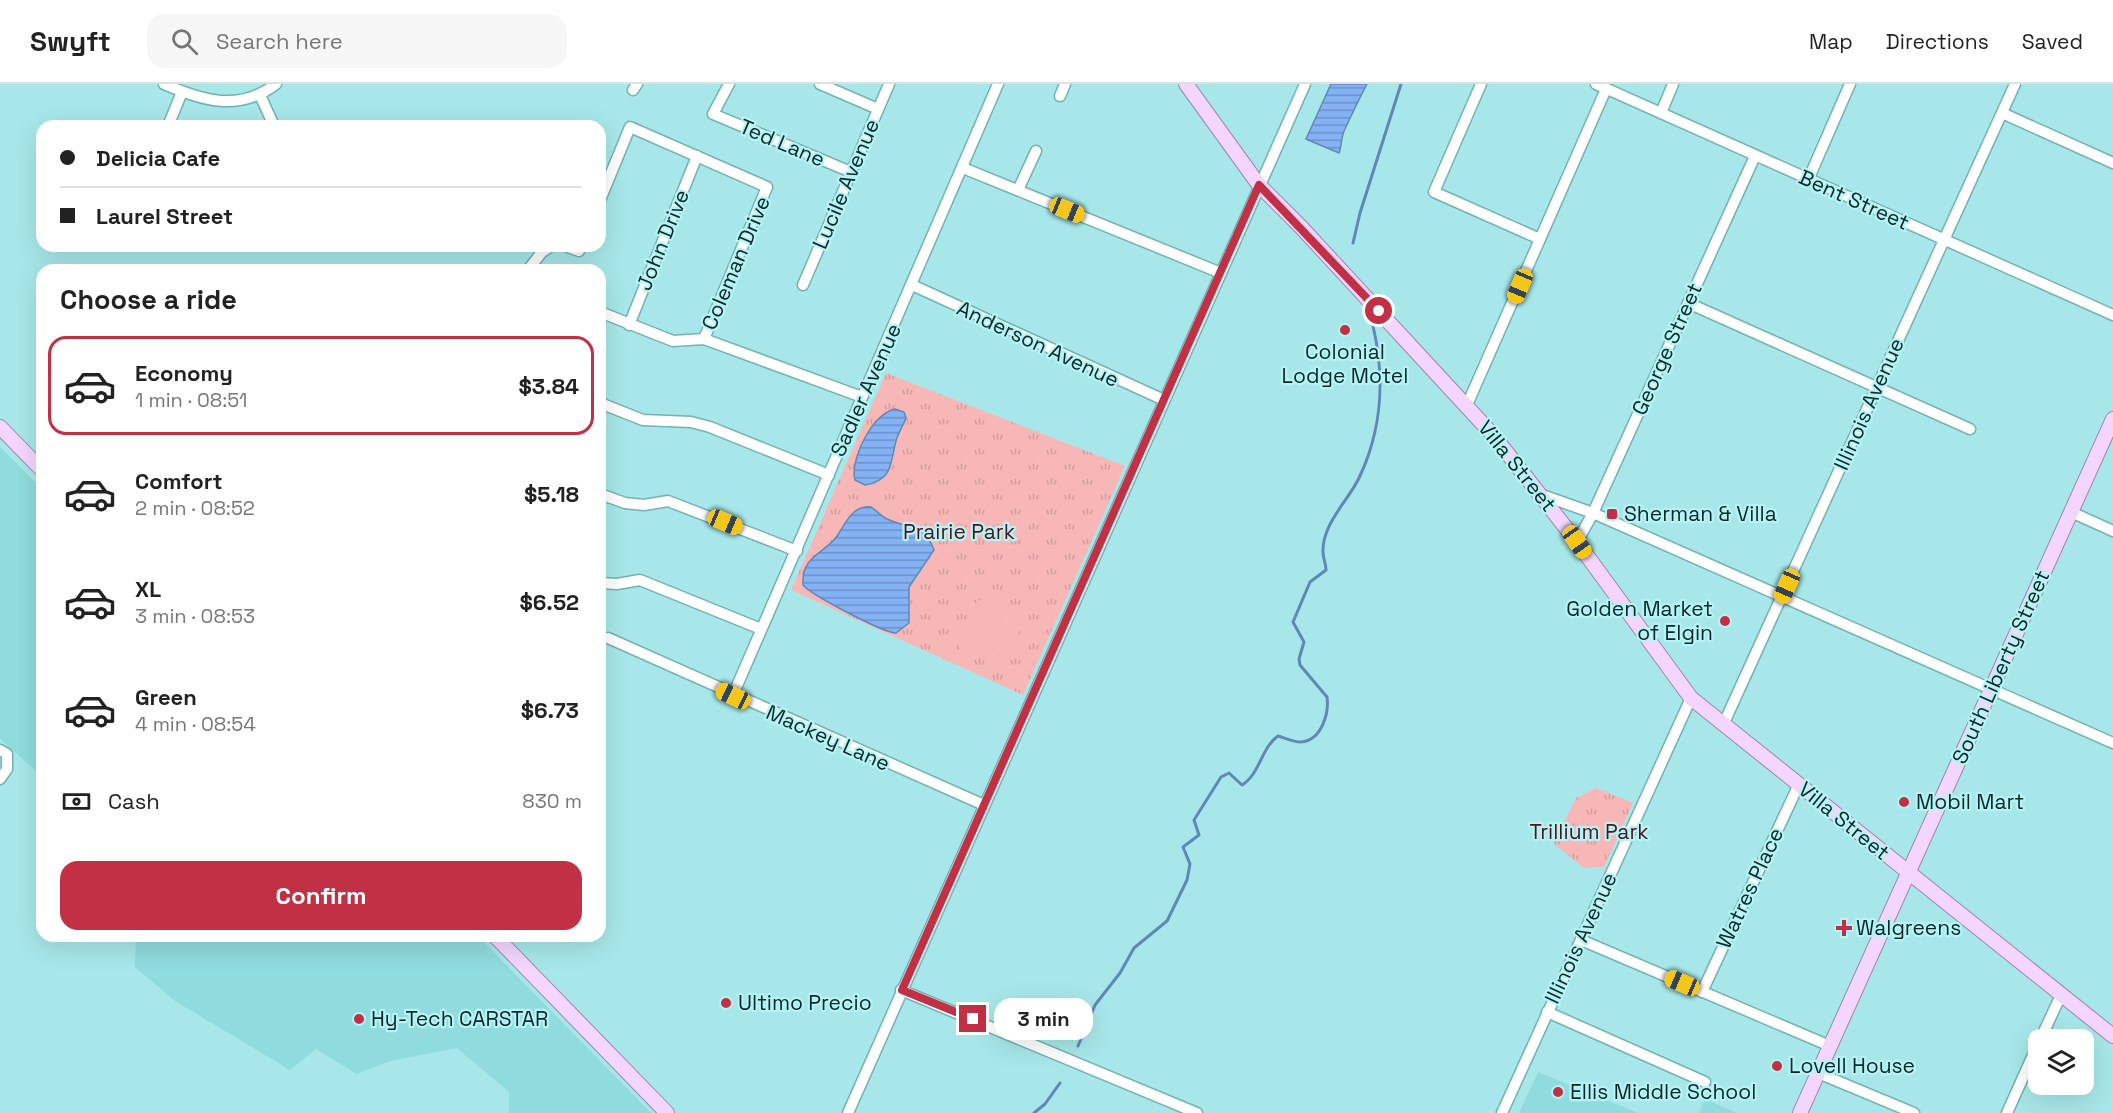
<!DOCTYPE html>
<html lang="en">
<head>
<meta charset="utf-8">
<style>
  body { margin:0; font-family:"Space Grotesk",sans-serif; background:#f6f6f6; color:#222; height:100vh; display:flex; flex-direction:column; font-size:22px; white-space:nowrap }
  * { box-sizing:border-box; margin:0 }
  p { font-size:20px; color:#767676 }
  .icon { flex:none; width:33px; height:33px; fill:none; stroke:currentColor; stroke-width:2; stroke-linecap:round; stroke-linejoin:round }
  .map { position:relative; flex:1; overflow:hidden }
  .drawer { position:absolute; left:36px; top:180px; width:570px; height:678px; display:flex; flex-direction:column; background:#fff; border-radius:18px; box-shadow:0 6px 24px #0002 }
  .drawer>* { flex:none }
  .hud { position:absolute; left:36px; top:36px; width:570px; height:132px; border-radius:18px; box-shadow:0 6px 24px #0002; display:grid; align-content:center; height:132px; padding:0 24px; background:#fff }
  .buttons { position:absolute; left:2028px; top:945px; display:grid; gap:12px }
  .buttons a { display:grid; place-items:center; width:66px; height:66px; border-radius:12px; background:#fff; box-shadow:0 6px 24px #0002; font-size:30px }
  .end { position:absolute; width:27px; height:27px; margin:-14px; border:8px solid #c13044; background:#fff; box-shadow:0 0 0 3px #fff }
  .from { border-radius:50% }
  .bubble { position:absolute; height:42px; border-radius:18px; background:#fff; box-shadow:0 6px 24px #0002; font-size:20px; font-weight:700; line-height:42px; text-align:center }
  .car { position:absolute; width:18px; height:36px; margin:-18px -9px; border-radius:8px; box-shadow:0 0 4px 2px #0007; background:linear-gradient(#f5c518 24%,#345 0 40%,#f5c518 0 76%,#345 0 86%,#f5c518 0) }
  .hud b { display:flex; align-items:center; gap:21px; height:57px; font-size:22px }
  .hud b+b { border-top:2px solid #e0e0e0 }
  .hud i { width:15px; height:15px; background:#222 }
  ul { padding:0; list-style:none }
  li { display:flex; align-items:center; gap:18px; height:99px; margin:0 12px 9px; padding:0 12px; border:3px solid transparent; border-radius:18px }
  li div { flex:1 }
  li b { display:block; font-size:22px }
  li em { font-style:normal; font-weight:700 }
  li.on { border-color:#c13044 }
  li>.icon { width:54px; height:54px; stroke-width:1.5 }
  h2 { padding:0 24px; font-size:27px; line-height:72px }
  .pay { display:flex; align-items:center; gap:15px; height:66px; padding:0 24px; font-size:22px }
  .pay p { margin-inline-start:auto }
  .button { display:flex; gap:12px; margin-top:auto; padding:12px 24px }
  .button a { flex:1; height:69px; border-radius:18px; background:#c13044; color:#fff; font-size:24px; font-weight:700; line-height:69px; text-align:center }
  header { display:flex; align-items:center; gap:36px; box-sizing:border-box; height:84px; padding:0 30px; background:#fff; border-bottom:2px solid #e0e0e0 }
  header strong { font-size:28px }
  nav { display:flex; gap:33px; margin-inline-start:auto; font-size:21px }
  .search { width:420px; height:54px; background:#f6f6f6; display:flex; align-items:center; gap:15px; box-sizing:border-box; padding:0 21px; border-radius:18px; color:#767676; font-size:22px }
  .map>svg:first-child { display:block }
  .built { fill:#90dbdd }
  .grass { fill:url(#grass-tufts) }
  .pitch { fill:#f7b7b7 }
  .water { fill:url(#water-rules); stroke:#6088b7; stroke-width:1.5 }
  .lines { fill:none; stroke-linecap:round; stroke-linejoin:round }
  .stream { stroke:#6088b7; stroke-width:3 }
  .minor-casing { stroke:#73b2b4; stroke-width:13 }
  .major-casing { stroke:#9d86b1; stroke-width:16 }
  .minor { stroke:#fff; stroke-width:10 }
  .major { stroke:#f3d5fd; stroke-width:14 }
  .route { stroke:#c13044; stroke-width:8 }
  .poi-dot { fill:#c13044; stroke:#b4f4f6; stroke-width:2 }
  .labels { text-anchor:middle; stroke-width:4.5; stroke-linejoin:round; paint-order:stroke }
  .street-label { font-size:21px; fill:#0b2627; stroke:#b4f4f6 }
  .poi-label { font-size:21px; fill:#0b2627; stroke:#b4f4f6; text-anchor:start }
  .park-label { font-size:21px; fill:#540f19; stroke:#b4f4f6 }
</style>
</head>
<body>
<header>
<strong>Swyft</strong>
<div class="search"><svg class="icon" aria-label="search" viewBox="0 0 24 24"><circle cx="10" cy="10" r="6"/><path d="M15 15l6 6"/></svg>Search here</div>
<nav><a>Map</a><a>Directions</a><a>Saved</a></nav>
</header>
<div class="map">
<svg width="2113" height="1029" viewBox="0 0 2113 1029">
  <defs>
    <pattern id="grass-tufts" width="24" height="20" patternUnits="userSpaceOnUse" patternTransform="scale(1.5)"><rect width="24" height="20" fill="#f7b7b7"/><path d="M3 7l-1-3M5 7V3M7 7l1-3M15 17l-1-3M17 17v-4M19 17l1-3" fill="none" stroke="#d29d9d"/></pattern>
    <pattern id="water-rules" width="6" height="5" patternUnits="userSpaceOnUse" patternTransform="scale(1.5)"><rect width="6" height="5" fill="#85b2f5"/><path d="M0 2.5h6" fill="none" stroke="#6b91c6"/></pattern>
  </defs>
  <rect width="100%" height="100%" fill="#a7e7e9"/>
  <g class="built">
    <polygon points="0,363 42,405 42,692 0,655"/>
    <polygon points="136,852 478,852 651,1029 509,1029 509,1008 457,964 390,977 357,990 316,965 290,986 175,917 135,883"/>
    <polygon points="1538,988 1638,1029 1519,1029"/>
    <polygon points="1705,1015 1737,1029 1699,1029"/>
  </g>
  <g class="grass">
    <polygon points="886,289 1125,382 1023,611 791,506"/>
    <polygon points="1596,704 1633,719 1604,783 1584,784 1553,759 1576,714"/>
  </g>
  <polygon class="pitch" points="983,514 995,519 999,528 1003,530 1001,536 1021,544 1009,572 987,562 974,571 959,564 959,550 972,538 971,523"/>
  <g class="water">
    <path d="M1331 0H1367C1359 15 1352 30 1345 45 1341 52 1342 61 1339 69L1306 55Z"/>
    <path d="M895 325 904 328 906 334C903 342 898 349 896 357 890 378 894 396 865 401L855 396 854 391C854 369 872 331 895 325Z"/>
    <path d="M871 423C877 427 881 432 887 435 907 444 926 442 934 466L909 503V539L896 549C884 549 811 511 803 501 801 471 826 469 837 452 846 439 852 421 871 423Z"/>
  </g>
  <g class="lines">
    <g class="stream">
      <polyline points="1353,159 1360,129 1401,0"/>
      <path d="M1078 962 1095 921 1120 889 1134 864 1167 837 1187 796 1190 780 1183 763 1199 751 1194 736 1221 693 1229 689 1242 701C1260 690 1261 664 1278 652 1285 654 1294 658 1301 658 1322 656 1329 629 1327 613L1300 581 1299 575 1304 558 1293 538 1310 498 1326 486C1326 480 1323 474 1323 468 1322 440 1348 417 1359 394 1382 346 1385 293 1373 242"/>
      <polyline points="1034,1029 1045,1020 1060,999"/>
    </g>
    <defs>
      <g id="minor">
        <path d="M164 0C203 17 239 28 276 0"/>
        <polyline points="729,0 713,30 851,88"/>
        <polyline points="820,0 878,25"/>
        <polyline points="1481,0 1434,108 1540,155"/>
        <polyline points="1596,0 2113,231"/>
        <polyline points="633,6 637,0"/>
        <polyline points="260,11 274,42"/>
        <polyline points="1060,12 1065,0"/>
        <polyline points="1661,29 1673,0"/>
        <polyline points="2002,29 2113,79"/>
        <polyline points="168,42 182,8"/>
        <polyline points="963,84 1221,189"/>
        <polyline points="1808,96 1850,0"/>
        <polyline points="1018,106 1036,67"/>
        <polyline points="600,116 630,43 767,103 704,255"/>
        <polyline points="565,162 579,167 581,162"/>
        <polyline points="528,186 542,168 551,162"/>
        <polyline points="803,201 889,0"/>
        <polyline points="912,201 1164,316"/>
        <polyline points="1688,219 1970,345"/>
        <polyline points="600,228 673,257 704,255 862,313"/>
        <polyline points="629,241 697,72"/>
        <polyline points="600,319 643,336 691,338 710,343 829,391"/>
        <polyline points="1467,321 1606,5"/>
        <polyline points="600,410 625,419 644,421 668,417 797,467"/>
        <polyline points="1542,411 1593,429 2113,659"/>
        <polyline points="2071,428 2113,447"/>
        <polyline points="1577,458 1593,429 1755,72"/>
        <polyline points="600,499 617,500 640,496 761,545"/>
        <polyline points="608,554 984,721"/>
        <polyline points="733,611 998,0"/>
        <polyline points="1724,639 2015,0"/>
        <polyline points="0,666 7,670 7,685 0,695"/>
        <polyline points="1581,856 1830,962"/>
        <polyline points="901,906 1197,1029"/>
        <polyline points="1702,908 1799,700"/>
        <polyline points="1547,928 1705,998"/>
        <polyline points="2040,956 2061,911"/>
        <polyline points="1818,989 1914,1029"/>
        <polyline points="848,1029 1305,0"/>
        <polyline points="1502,1029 1691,614"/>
        <polyline points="2007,1029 2038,960"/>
      </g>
      <g id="major">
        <polyline points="1186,0 1259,101 1301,143 1493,351 1577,458 1691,614 2113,952"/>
        <polyline points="0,343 42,386"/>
        <polyline points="495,852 667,1029"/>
        <polyline points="1800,1029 2113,335"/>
      </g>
    </defs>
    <use href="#minor" class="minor-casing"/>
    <use href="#major" class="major-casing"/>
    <use href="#minor" class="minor"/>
    <use href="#major" class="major"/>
  </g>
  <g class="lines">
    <polyline class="route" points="973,935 902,906 1259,101 1379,227"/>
  </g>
  <g class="poi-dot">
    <circle cx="1345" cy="246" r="6"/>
    <rect x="1606" y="424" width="12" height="12" rx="3"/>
    <circle cx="1725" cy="537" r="6"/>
    <circle cx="1904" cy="718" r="6"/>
    <path d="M1841 835h6v6h6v6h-6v6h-6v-6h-6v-6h6z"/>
    <circle cx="726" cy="919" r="6"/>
    <circle cx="359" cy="935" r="6"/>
    <circle cx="1777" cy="982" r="6"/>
    <circle cx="1558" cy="1008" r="6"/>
  </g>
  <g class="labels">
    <g class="street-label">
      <text transform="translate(782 59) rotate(23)" y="7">Ted Lane</text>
      <text transform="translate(846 100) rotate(-67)" y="7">Lucile Avenue</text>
      <text transform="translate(1854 116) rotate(24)" y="7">Bent Street</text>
      <text transform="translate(663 156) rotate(-68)" y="7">John Drive</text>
      <text transform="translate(736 179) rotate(-67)" y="7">Coleman Drive</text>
      <text transform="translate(1038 260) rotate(25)" y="7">Anderson Avenue</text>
      <text transform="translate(1667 265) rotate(-66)" y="7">George Street</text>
      <text transform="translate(866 306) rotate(-66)" y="7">Sadler Avenue</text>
      <text transform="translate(1869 320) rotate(-66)" y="7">Illinois Avenue</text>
      <text transform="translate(1517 382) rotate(51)" y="7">Villa Street</text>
      <text transform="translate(2001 583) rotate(-66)" y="7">South Liberty Street</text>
      <text transform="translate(828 654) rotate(24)" y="7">Mackey Lane</text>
      <text transform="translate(1844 737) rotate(39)" y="7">Villa Street</text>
      <text transform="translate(1750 804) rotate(-65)" y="7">Watres Place</text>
      <text transform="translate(1581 854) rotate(-65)" y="7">Illinois Avenue</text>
    </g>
    <g class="poi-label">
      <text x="1345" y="275" text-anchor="middle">Colonial<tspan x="1345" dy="24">Lodge Motel</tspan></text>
      <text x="1624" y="437">Sherman &amp; Villa</text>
      <text x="1713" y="532" text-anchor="end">Golden Market<tspan x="1713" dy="24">of Elgin</tspan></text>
      <text x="1916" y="725">Mobil Mart</text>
      <text x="1856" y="851">Walgreens</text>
      <text x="738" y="926">Ultimo Precio</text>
      <text x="371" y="942">Hy-Tech CARSTAR</text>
      <text x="1789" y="989">Lovell House</text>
      <text x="1570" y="1015">Ellis Middle School</text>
    </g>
    <g class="park-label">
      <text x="959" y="455">Prairie Park</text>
      <text x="1589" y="755">Trillium Park</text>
    </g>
  </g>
</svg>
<div class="buttons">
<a><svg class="icon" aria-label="layers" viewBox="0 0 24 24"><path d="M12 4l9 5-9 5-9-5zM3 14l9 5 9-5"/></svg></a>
</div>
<i class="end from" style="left:1379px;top:227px"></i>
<i class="end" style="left:973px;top:935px"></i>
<div class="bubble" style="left:994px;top:914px;width:99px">3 min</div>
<i class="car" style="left:1067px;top:126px;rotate:112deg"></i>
<i class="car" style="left:1520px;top:202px;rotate:203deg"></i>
<i class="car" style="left:725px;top:438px;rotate:113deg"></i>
<i class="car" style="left:1577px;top:458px;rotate:145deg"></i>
<i class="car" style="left:1787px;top:502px;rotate:204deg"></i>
<i class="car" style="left:733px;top:612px;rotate:295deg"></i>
<i class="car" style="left:1682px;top:899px;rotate:293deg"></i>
<div class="hud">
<b><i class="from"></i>Delicia Cafe</b>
<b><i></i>Laurel Street</b>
</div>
<section class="drawer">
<h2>Choose a ride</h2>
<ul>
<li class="on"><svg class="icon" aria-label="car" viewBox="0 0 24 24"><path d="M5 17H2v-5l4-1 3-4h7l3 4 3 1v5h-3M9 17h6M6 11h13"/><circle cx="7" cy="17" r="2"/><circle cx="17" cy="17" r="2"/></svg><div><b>Economy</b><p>1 min · 08:51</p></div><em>$3.84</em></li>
<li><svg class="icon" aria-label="car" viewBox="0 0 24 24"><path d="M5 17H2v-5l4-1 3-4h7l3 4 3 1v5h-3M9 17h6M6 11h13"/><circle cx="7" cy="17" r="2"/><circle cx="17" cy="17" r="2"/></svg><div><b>Comfort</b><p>2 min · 08:52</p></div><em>$5.18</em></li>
<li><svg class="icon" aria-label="car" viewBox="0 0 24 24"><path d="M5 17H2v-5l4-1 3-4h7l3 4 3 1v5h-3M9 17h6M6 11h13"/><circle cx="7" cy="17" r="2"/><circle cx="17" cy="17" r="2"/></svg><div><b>XL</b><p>3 min · 08:53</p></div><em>$6.52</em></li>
<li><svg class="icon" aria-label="car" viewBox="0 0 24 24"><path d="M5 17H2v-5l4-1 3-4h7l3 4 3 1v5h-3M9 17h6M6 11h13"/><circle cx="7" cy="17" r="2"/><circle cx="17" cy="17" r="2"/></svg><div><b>Green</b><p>4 min · 08:54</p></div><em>$6.73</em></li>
</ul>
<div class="pay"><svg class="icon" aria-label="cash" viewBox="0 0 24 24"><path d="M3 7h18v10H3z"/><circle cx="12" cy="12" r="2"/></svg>Cash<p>830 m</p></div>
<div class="button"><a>Confirm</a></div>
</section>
</div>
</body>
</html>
